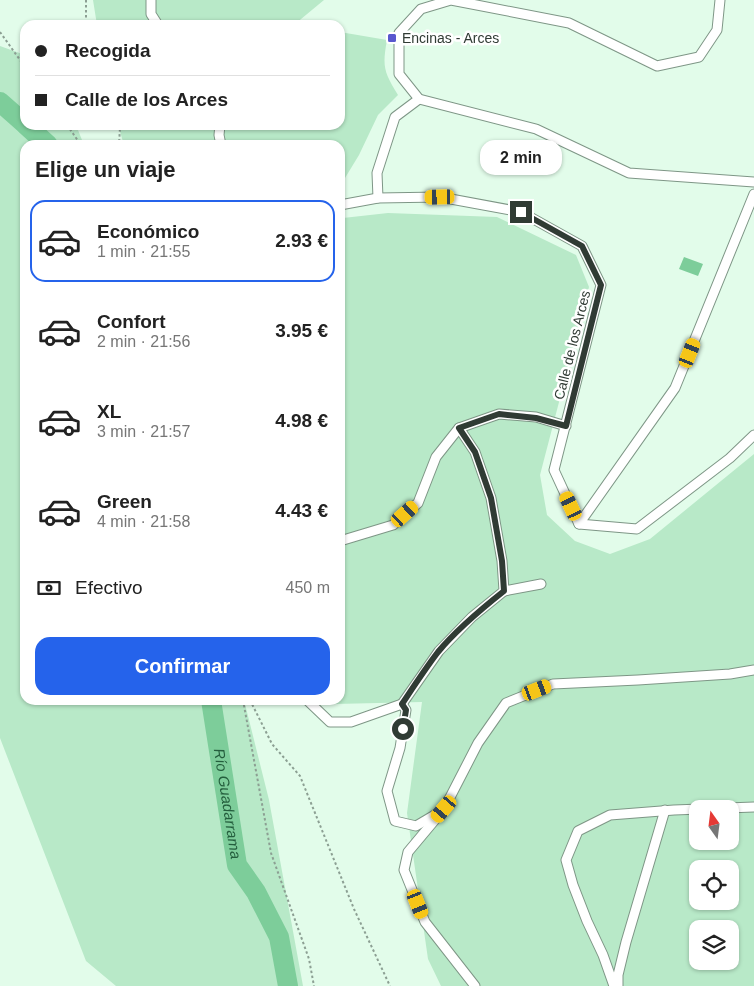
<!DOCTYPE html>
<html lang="es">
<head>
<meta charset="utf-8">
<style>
  body { margin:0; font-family:Helvetica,sans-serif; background:#f2f2f2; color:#222; height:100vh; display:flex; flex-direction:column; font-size:19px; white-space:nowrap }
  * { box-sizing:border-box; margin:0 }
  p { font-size:16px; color:#767676 }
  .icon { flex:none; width:28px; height:28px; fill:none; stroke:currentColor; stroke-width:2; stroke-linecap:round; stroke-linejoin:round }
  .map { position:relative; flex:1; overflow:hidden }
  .panel { position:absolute; left:20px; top:140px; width:325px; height:565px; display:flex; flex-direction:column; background:#fff; border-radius:15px; box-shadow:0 1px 4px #0004 }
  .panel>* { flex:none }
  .hud { position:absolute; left:20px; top:20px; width:325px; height:110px; border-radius:15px; box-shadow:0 1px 4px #0004; display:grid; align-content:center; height:110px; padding:0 15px; background:#fff }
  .needle { width:32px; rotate:346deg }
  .controls { position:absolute; left:689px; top:800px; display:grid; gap:10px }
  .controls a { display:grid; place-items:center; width:50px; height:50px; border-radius:10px; background:#fff; box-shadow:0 1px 4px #0004; font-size:25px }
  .end { position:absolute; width:22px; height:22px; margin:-11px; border:6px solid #303b34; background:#fff; box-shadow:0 0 0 2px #fff }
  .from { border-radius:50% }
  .bubble { position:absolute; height:35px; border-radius:15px; background:#fff; box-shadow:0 1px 4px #0004; font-size:16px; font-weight:800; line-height:35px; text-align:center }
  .car { position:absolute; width:15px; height:30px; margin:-15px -8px; border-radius:6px; box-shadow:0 0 4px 1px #0007; background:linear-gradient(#f5c518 24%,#345 0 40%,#f5c518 0 76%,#345 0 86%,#f5c518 0) }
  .hud b { display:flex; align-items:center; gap:18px; height:48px; font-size:19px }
  .hud b+b { border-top:1px solid #e0e0e0 }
  .hud i { width:12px; height:12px; background:#222 }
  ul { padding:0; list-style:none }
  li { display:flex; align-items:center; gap:15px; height:82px; margin:0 10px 8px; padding:0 5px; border:2px solid transparent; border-radius:15px }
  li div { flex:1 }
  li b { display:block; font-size:19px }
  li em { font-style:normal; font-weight:800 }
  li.on { border-color:#2563eb }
  li>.icon { width:45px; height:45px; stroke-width:1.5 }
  h2 { padding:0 15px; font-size:22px; line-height:60px }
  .pay { display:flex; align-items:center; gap:12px; height:55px; padding:0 15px; font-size:19px }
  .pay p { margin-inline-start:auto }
  .primary-button { display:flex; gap:10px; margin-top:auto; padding:10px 15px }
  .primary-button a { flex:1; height:58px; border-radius:15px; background:#2563eb; color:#fff; font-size:20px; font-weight:800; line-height:58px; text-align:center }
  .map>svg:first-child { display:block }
  .green { fill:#b8e9c8; fill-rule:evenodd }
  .water { fill:#7dcd9a }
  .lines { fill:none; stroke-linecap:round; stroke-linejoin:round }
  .river { stroke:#7dcd9a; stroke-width:20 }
  .street-casing { stroke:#7e9686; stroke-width:11 }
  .path { stroke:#8c9f93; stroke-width:2; stroke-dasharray:2.5 2.5; stroke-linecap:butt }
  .street { stroke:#fff; stroke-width:9 }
  .route { stroke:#303b34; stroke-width:6 }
  .poi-dot { fill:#5957ce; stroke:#fff; stroke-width:2 }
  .labels { text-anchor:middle; stroke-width:5; stroke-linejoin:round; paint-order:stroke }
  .poi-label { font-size:14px; fill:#303b34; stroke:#fff; text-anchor:start }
  .street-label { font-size:14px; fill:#303b34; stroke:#fff }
  .water-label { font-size:15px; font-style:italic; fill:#245e3d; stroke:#fff }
</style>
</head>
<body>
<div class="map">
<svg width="754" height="986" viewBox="0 0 754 986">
  <rect width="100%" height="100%" fill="#e2fcea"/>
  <g class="green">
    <polygon points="93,0 324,0 295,24 297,25 97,25"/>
    <path d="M340 32 387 40C382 67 384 72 398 95L378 115 359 155 345 178 343 218 388 213 497 217 576 255 589 287 540 475 547 515 575 541 610 554 650 539 754 454V986H441L428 959 407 813 422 702 335 704 333 700H340V145H124L118 125H340ZM698 809H730V841H698ZM698 869H730V901H698ZM698 929H730V961H698Z"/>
    <polygon points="0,46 25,55 25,125 76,125 84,145 25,145 25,700 244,700 269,800 303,986 116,986 86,961 0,738"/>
  </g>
  <polygon class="water" points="684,257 703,264 698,276 679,269"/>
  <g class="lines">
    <g class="river">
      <polyline points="0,102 25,124"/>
      <polyline points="26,125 48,145"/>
      <path id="s1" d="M211 700 237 865 256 892 279 937 288 986"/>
    </g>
    <defs>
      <g id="street">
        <polyline points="151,0 151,14 158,25"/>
        <polyline points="720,0 717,30 699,57 657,66 569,23 451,0 421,9 399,33 399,74 419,99 536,129 629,173 754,182"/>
        <polyline points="220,125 219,135 221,145"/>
        <polyline points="378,198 377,173 395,117 419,99"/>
        <polyline points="340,205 378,198 440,197 521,212 582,246 601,285 554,470 579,524 637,529 730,458 754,435"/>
        <polyline points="579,524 675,388 754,194"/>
        <polyline points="340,541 393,525 418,503 436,457 459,428 499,414 536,417 566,426"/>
        <polyline points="504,591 541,584"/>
        <polyline points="307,700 330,722 351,722 402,704 406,710 400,748 387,791 395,821 416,826 438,813"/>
        <polyline points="402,704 439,651 472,617 504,591 502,561 491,498 475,452 459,428"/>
        <polyline points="475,986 425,922 404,870 408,852 444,809 478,743 506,703 553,684 638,680 730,674 754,670"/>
        <polyline points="614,986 603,955 587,921 573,885 566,860 578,831 610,815 674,810 754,807"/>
        <polyline points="618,986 618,975 626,942 665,810"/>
      </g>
    </defs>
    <use href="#street" class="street-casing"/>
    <g class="path">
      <polyline points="86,0 86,25"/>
      <polyline points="0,32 25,67"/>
      <polyline points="67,125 81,145"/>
      <polyline points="118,125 120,127 119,145"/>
      <polyline points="243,700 271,853 309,959 314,986"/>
      <polyline points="250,700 272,744 300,776 354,909 390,986"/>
    </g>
    <use href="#street" class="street"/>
  </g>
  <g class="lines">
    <path class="route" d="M403 729 406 710 402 704C414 686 425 669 438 652 457 629 480 610 504 591L502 561 491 498 475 452 459 428 499 414 536 418 566 426 601 285 582 246 521 212"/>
  </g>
  <rect class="poi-dot" x="387" y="33" width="10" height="10" rx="2.5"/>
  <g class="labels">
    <g class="poi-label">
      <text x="402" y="43">Encinas - Arces</text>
    </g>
    <g class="street-label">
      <text transform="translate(572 345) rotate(-76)" y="5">Calle de los Arces</text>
    </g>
    <g class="water-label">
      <text dy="5" stroke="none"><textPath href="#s1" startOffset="105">Río Guadarrama</textPath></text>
    </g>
  </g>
</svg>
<div class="controls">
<a><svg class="needle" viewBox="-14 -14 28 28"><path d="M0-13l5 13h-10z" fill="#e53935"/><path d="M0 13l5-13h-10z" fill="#767676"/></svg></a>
<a><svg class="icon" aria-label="locate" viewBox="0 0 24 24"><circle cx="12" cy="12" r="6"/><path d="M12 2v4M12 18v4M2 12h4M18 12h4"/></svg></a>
<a><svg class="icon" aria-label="layers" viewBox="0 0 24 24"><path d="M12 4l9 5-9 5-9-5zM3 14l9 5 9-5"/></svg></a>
</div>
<i class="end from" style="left:403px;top:729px"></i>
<i class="end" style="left:521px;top:212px"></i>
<div class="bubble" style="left:480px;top:140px;width:82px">2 min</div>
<i class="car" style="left:440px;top:197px;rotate:269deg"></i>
<i class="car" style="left:690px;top:353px;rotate:22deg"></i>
<i class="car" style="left:571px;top:506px;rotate:335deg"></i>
<i class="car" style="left:405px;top:514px;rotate:48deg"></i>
<i class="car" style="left:537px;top:690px;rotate:69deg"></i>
<i class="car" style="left:444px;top:809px;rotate:220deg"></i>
<i class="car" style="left:418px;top:904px;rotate:158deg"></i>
<div class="hud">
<b><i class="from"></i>Recogida</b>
<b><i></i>Calle de los Arces</b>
</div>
<section class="panel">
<h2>Elige un viaje</h2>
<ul>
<li class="on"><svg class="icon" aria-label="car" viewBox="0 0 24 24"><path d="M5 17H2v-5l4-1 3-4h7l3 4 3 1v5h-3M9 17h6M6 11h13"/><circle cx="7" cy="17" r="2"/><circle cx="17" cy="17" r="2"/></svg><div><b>Económico</b><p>1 min · 21:55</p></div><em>2.93 €</em></li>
<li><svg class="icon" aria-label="car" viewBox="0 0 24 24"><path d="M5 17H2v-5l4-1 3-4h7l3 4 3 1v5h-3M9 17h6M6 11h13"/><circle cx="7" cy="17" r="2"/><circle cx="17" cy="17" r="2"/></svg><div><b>Confort</b><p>2 min · 21:56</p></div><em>3.95 €</em></li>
<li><svg class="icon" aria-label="car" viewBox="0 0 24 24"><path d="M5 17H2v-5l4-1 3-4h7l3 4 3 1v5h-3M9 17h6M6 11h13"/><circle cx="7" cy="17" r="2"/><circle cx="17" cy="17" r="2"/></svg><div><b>XL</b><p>3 min · 21:57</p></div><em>4.98 €</em></li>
<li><svg class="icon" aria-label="car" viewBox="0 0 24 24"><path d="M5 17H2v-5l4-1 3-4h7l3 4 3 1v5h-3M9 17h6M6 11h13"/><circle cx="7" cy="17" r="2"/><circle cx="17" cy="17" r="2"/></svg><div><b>Green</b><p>4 min · 21:58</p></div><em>4.43 €</em></li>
</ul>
<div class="pay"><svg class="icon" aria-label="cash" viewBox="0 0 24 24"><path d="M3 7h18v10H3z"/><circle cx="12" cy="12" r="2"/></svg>Efectivo<p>450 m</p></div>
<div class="primary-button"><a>Confirmar</a></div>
</section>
</div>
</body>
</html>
